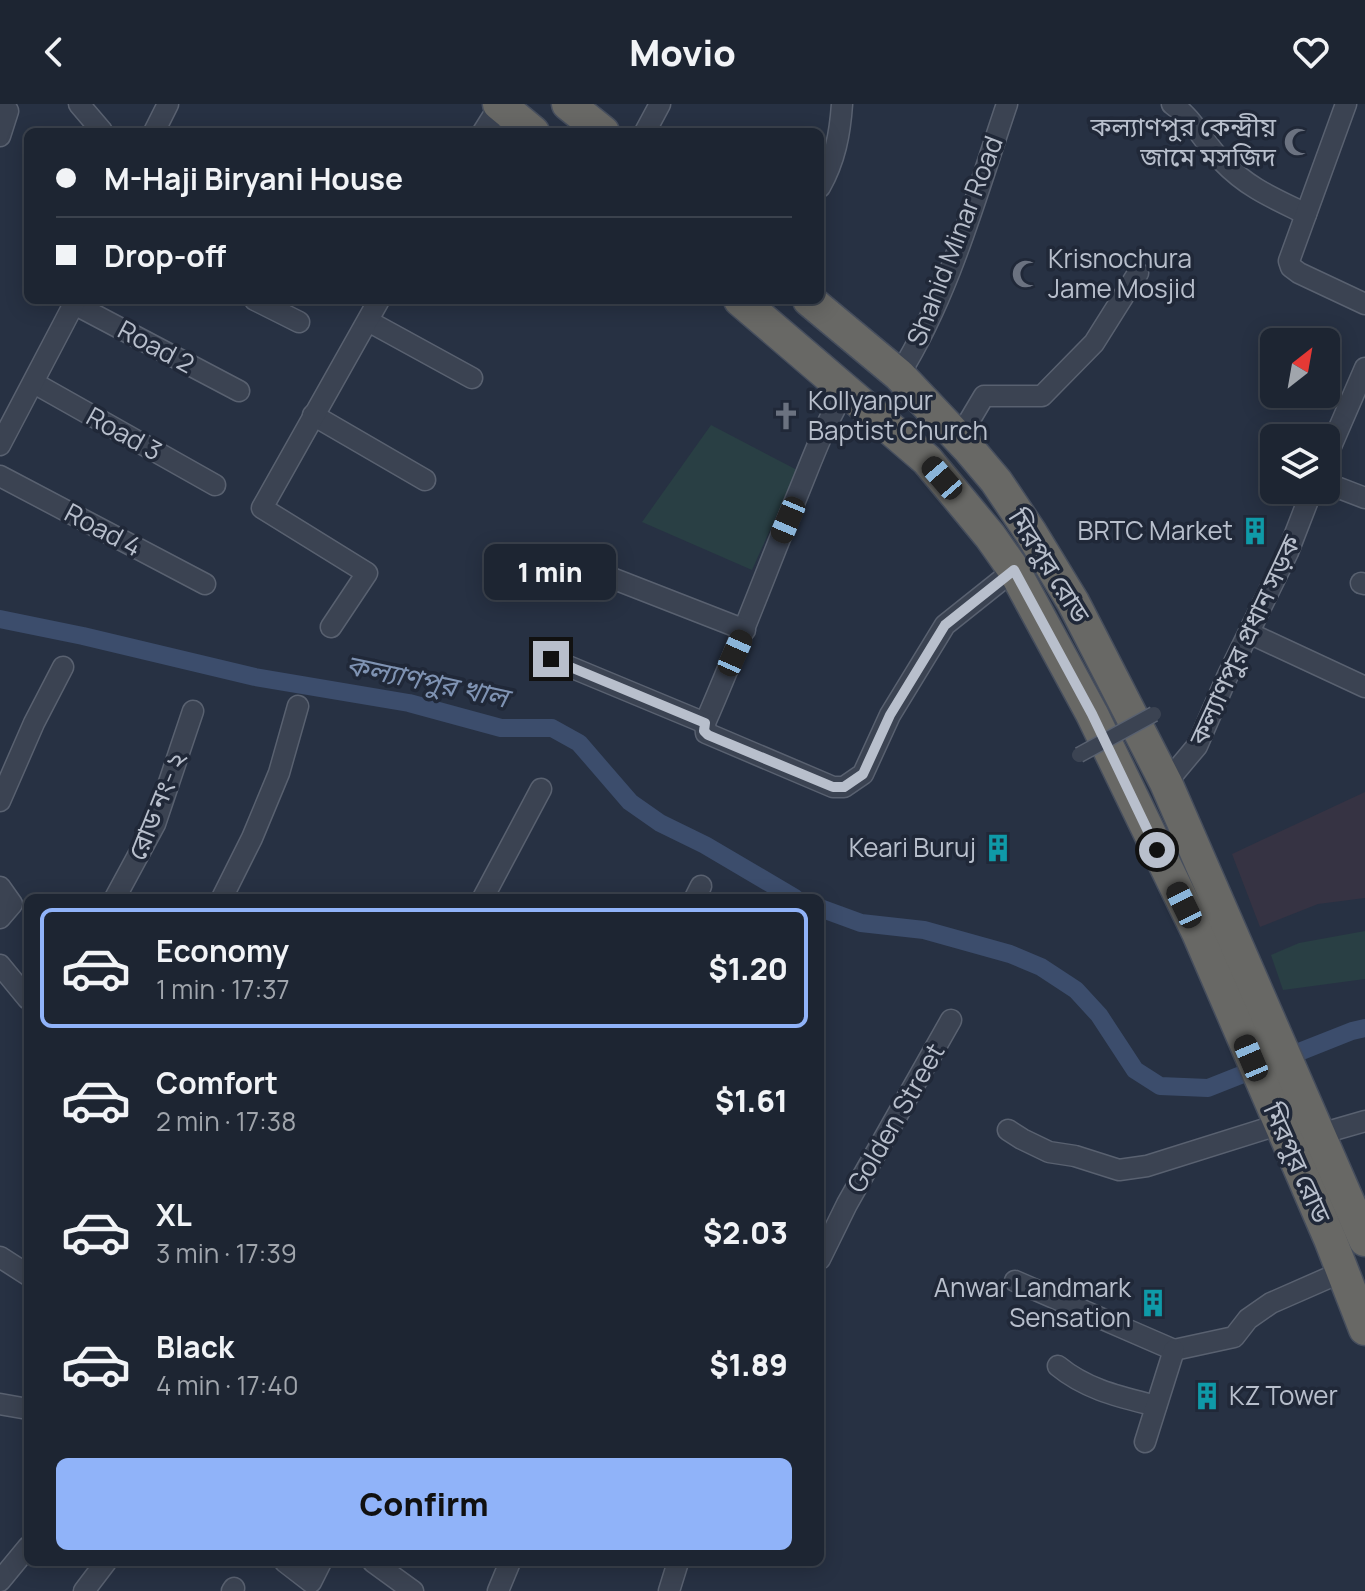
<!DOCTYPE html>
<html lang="en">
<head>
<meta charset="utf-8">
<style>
  body { margin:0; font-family:Manrope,"Noto Sans Bengali",sans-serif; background:#252d3a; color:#f1f3f6; height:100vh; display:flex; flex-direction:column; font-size:30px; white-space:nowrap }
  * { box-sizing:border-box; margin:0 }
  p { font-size:26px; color:#a0a5ac }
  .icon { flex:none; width:44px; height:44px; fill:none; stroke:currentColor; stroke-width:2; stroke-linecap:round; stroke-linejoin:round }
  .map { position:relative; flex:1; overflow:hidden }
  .panel { position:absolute; left:24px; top:790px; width:800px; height:672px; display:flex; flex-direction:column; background:#1d2532; border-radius:12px; box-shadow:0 4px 20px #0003,0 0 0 2px #3b424d }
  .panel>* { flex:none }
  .banner { position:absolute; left:24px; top:24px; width:800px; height:176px; border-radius:12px; box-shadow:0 4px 20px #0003,0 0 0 2px #3b424d; display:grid; align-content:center; height:176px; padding:0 32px; background:#1d2532 }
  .needle { width:52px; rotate:31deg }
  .fabs { position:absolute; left:1260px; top:224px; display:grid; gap:16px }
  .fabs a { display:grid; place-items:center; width:80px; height:80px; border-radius:12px; background:#1d2532; box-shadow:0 4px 20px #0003,0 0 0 2px #3b424d; font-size:40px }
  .end { position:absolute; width:36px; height:36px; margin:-18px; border:10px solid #b8bfcc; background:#111; box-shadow:0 0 0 4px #111 }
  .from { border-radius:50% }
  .bubble { position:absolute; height:56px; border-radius:12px; background:#1d2532; box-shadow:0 4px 20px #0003,0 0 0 2px #3b424d; font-size:26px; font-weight:800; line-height:56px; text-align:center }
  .car { position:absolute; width:24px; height:48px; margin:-24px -12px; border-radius:10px; box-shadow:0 0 6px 2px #0007; background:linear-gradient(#222 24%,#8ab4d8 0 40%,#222 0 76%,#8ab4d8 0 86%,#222 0) }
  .banner b { display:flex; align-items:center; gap:28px; height:76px; font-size:30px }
  .banner b+b { border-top:2px solid #3b424d }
  .banner i { width:20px; height:20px; background:#f1f3f6 }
  ul { padding:14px 0 0; list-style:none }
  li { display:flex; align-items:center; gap:24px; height:120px; margin:0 16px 12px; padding:0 16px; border:4px solid transparent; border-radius:12px }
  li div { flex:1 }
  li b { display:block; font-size:30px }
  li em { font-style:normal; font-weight:800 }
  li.active { border-color:#90b3f9 }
  li>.icon { width:72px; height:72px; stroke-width:1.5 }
  .cta { display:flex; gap:16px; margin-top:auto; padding:16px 32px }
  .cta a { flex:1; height:92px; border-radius:12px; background:#90b3f9; color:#111; font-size:32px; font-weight:800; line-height:92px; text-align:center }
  header { display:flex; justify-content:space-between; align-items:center; height:104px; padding:0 32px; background:#1d2532; font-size:36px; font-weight:800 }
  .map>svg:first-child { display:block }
  .medical { fill:#363343 }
  .green { fill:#293f44 }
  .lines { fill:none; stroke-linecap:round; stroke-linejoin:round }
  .canal { stroke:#3c4d6c; stroke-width:18 }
  .minor-casing { stroke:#596170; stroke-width:23 }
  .trunk-casing { stroke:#464e5d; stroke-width:35 }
  .minor { stroke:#3b4352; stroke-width:20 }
  .trunk { stroke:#686865; stroke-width:32 }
  .pedestrian-bridge-casing { stroke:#596170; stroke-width:17; stroke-linecap:butt }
  .pedestrian-bridge { stroke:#3b4352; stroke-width:14 }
  .route { stroke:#b8bfcc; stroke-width:10 }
  .labels { text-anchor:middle; stroke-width:7; stroke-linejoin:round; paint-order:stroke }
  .poi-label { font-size:26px; fill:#b8bfcc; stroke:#202838; text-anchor:end }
  .street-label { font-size:26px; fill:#b8bfcc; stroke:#202838 }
  .water-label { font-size:28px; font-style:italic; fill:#7f93b3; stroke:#202838 }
</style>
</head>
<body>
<header><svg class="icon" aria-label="back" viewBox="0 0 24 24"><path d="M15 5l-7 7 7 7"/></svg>Movio<svg class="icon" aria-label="heart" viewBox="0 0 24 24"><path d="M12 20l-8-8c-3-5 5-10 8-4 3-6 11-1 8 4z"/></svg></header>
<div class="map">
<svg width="1365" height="1487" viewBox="0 0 1365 1487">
  <rect width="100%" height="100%" fill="#273143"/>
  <polygon class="medical" points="1365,688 1365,794 1318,800 1260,823 1232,750"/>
  <g class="green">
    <polygon points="711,321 797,366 752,466 642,418"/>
    <polygon points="1365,827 1365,875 1283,886 1271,851 1299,839"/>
  </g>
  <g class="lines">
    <g class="canal">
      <polyline points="0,515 83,532 255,573 409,599 501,624 552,624 579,639 630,698 660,719 705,741 795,794"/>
      <polyline points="820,804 861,819 924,826 1010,850 1041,863 1076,886 1099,911 1135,966 1160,982 1208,984 1352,927 1365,924"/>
    </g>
    <defs>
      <g id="minor">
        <polyline points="79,0 102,27"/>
        <path d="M1172 0C1194 15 1203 38 1222 57 1248 84 1273 94 1306 110"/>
        <polyline points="1346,0 1289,157 1291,163 1299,169 1365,200"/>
        <polyline points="154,28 168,0"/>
        <polyline points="483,28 500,1"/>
        <polyline points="645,28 660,0"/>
        <polyline points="0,32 8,7 4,0"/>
        <path d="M820 83C835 56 840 30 842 0"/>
        <polyline points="255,196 299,218"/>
        <polyline points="74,200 239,287"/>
        <polyline points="368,217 472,274"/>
        <path d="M899 271C950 189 976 91 1007 0"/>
        <polyline points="34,279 215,381"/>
        <path d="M846 286C824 320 811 359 795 397 765 471 737 546 705 619L706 629 833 683H844L863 670 890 611 945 521 1014 466"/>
        <polyline points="313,311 425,376"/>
        <polyline points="959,334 984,292 1042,292 1094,239 1138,169"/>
        <polyline points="0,341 76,196"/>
        <polyline points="1326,354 1365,264"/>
        <polyline points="0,372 205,480"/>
        <polyline points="1326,379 1365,394"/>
        <polyline points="586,464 745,526"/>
        <polyline points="1361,479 1365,480"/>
        <polyline points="331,523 367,469 262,404 379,196"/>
        <polyline points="1249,529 1365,583"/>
        <polyline points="551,555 705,619"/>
        <polyline points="1166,679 1197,642 1227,573 1288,448 1312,386"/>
        <polyline points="0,697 34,619 63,563"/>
        <polyline points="0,783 12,800 0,814"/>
        <polyline points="115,794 155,720 193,607"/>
        <polyline points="222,794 252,734 279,669 298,602"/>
        <polyline points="483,794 541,685"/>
        <polyline points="695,794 701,782"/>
        <polyline points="0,861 28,895"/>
        <polyline points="1008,1026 1022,1035 1049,1048 1075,1052 1119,1066 1147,1062 1281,1020"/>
        <polyline points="1320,1030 1365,1017"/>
        <polyline points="0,1153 28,1171"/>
        <polyline points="820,1155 847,1100 951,916"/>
        <polyline points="1015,1177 1174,1246"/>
        <polyline points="1174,1246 1234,1233 1248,1215 1271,1199 1344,1167"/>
        <path d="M1058 1262C1087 1286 1121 1293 1156 1302"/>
        <polyline points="0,1300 28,1305"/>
        <polyline points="1145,1338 1174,1246"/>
        <polyline points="285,1458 311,1478 321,1458"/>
        <polyline points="373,1458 413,1487"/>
        <polyline points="0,1477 28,1443"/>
        <polyline points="84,1487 106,1458"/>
        <polyline points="232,1487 234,1484"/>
        <polyline points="498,1487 510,1458"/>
        <polyline points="669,1487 678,1458"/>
      </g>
      <g id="trunk">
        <polyline points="499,0 533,28"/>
        <polyline points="568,0 603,28"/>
        <polyline points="740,196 927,356 990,432 1014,466 1092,610 1198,829 1330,1135 1365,1225"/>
        <polyline points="809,196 899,271 968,344 996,377 1031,429 1073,498 1166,679 1365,1136"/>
      </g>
    </defs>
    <use href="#minor" class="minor-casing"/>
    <use href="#trunk" class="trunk-casing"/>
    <use href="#minor" class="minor"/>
    <use href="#trunk" class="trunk"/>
    <defs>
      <polyline id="pedestrian-bridge" points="1079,651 1154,610"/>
    </defs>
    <use href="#pedestrian-bridge" class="pedestrian-bridge-casing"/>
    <use href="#pedestrian-bridge" class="pedestrian-bridge"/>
  </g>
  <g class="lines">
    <polyline class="route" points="551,555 705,619 704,627 708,631 833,683 844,683 863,670 890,611 945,521 1014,466 1092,610 1157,746"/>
  </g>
  <defs>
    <symbol id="mosque-bare" viewBox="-9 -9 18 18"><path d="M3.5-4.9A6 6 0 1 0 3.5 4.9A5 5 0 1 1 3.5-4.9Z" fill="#6b7280" stroke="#202838" stroke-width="2.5" paint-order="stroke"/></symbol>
    <symbol id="church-bare" viewBox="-9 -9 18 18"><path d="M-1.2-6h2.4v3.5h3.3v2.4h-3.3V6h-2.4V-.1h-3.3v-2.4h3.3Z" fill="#6b7280" stroke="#202838" stroke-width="2.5" paint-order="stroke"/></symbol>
    <symbol id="building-bare" viewBox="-9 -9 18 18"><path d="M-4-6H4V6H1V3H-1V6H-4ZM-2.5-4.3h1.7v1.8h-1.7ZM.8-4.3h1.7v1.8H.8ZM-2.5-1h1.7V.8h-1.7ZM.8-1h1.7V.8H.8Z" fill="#0f9aa8" stroke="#202838" stroke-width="2.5" paint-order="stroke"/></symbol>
  </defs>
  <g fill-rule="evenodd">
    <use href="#mosque-bare" x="1278" y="18" width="40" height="40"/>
    <use href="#mosque-bare" x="1006" y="150" width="40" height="40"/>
    <use href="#church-bare" x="766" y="292" width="40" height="40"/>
    <use href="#building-bare" x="1235" y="407" width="40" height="40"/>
    <use href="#building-bare" x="978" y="724" width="40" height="40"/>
    <use href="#building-bare" x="1133" y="1179" width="40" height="40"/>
    <use href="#building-bare" x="1187" y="1272" width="40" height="40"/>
  </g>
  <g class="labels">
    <g class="poi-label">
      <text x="1276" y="32">কল্যাণপুর কেন্দ্রীয়<tspan x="1276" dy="30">জামে মসজিদ</tspan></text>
      <text x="1048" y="164" text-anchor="start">Krisnochura<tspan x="1048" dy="30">Jame Mosjid</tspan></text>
      <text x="808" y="306" text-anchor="start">Kollyanpur<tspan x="808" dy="30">Baptist Church</tspan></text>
      <text x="1233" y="436">BRTC Market</text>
      <text x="976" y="753">Keari Buruj</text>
      <text x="1131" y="1193">Anwar Landmark<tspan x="1131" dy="30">Sensation</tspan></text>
      <text x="1229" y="1301" text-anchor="start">KZ Tower</text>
    </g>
    <g class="street-label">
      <text transform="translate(955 137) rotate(-69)" y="9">Shahid Minar Road</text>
      <text transform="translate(156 243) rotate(28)" y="9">Road 2</text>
      <text transform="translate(124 330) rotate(29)" y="9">Road 3</text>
      <text transform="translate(103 426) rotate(28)" y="9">Road 4</text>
      <text transform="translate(1049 462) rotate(58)" y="9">মিরপুর রোড</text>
      <text transform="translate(1245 536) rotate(-65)" y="9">কল্যাণপুর প্রধান সড়ক</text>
      <text transform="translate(157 702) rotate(-68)" y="9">রোড নং- ২</text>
      <text transform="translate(896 1014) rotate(-60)" y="9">Golden Street</text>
      <text transform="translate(1297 1059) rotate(66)" y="9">মিরপুর রোড</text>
    </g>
    <g class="water-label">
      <text transform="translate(427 577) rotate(12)" y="10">কল্যাণপুর খাল</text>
    </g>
  </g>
</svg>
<div class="fabs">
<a><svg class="needle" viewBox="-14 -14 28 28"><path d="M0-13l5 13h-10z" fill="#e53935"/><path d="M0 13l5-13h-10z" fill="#a0a5ac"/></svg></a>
<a><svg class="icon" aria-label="layers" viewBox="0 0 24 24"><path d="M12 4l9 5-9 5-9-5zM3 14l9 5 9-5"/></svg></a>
</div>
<i class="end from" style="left:1157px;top:746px"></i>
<i class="end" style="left:551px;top:555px"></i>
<div class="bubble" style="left:484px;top:440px;width:132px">1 min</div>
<i class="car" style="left:942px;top:374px;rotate:319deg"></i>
<i class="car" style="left:788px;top:416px;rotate:203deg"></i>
<i class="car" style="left:735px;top:549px;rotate:24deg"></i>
<i class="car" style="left:1184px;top:801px;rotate:334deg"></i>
<i class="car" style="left:1251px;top:954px;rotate:337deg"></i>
<div class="banner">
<b><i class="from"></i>M-Haji Biryani House</b>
<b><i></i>Drop-off</b>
</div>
<section class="panel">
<ul>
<li class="active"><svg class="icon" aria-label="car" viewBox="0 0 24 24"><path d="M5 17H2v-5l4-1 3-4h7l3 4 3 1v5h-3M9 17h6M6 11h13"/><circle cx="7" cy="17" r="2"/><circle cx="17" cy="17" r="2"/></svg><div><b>Economy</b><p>1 min · 17:37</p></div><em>$1.20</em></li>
<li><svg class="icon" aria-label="car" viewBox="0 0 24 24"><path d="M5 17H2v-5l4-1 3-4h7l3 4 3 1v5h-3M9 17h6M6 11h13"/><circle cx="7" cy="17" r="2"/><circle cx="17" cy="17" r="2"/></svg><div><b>Comfort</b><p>2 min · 17:38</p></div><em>$1.61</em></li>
<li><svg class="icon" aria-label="car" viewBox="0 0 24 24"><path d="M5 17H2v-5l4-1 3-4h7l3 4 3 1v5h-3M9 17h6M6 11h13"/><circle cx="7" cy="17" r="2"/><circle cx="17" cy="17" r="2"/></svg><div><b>XL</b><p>3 min · 17:39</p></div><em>$2.03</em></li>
<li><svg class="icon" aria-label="car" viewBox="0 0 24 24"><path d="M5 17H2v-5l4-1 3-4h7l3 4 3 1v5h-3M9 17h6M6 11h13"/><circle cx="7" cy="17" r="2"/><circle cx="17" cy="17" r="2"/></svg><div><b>Black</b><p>4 min · 17:40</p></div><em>$1.89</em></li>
</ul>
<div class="cta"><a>Confirm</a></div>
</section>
</div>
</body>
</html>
